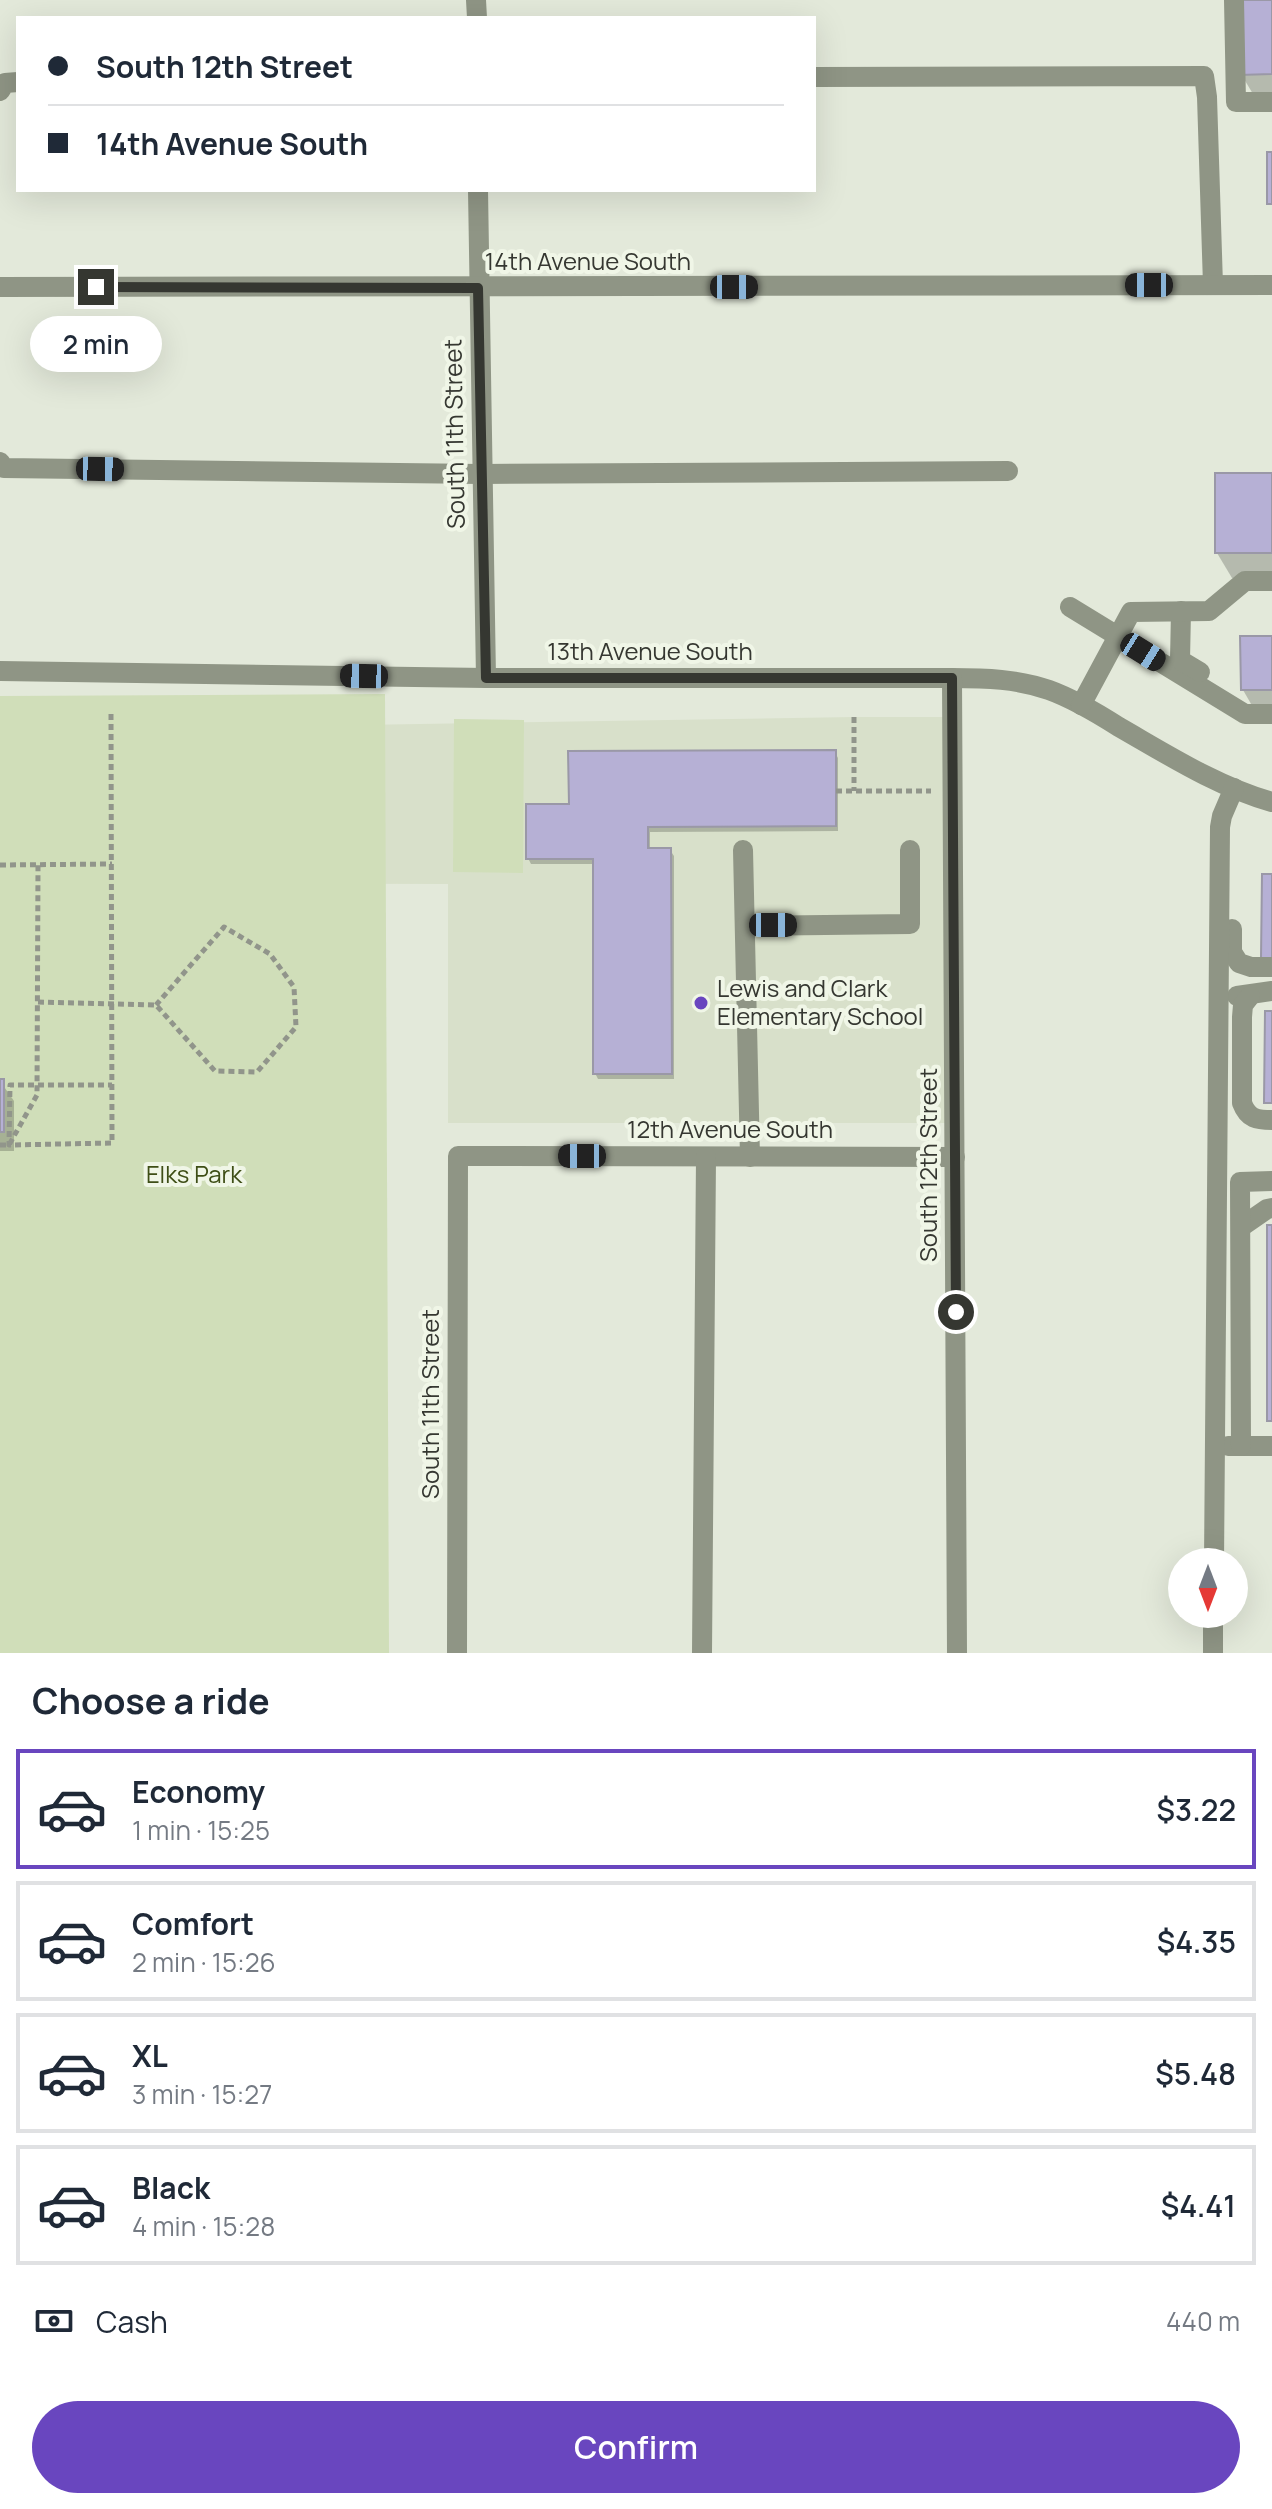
<!DOCTYPE html>
<html lang="en">
<head>
<meta charset="utf-8">
<style>
  body { margin:0; font-family:Manrope,sans-serif; background:#f6f6f7; color:#1f2937; height:100vh; display:flex; flex-direction:column; font-size:30px; white-space:nowrap }
  * { box-sizing:border-box; margin:0 }
  p { font-size:26px; color:#747a83 }
  .icon { flex:none; width:44px; height:44px; fill:none; stroke:currentColor; stroke-width:2; stroke-linecap:round; stroke-linejoin:round }
  .map { position:relative; height:1653px; overflow:hidden }
  .details { display:flex; flex-direction:column; background:#fff; flex:1 }
  .details>* { flex:none }
  .top-card { position:absolute; left:16px; top:16px; width:800px; height:176px; border-radius:0px; box-shadow:0 8px 32px #0002; display:grid; align-content:center; height:176px; padding:0 32px; background:#fff }
  .needle { width:52px; rotate:180deg }
  .controls { position:absolute; left:1168px; top:1548px; display:grid; gap:16px }
  .controls a { display:grid; place-items:center; width:80px; height:80px; border-radius:50%; background:#fff; box-shadow:0 8px 32px #0002; font-size:40px }
  .end { position:absolute; width:36px; height:36px; margin:-18px; border:10px solid #353731; background:#fff; box-shadow:0 0 0 4px #fff }
  .from { border-radius:50% }
  .bubble { position:absolute; height:56px; border-radius:28px; background:#fff; box-shadow:0 8px 32px #0002; font-size:26px; font-weight:600; line-height:56px; text-align:center }
  .car { position:absolute; width:24px; height:48px; margin:-24px -12px; border-radius:10px; box-shadow:0 0 6px 2px #0007; background:linear-gradient(#222 24%,#8ab4d8 0 40%,#222 0 76%,#8ab4d8 0 86%,#222 0) }
  .top-card b { display:flex; align-items:center; gap:28px; height:76px; font-size:30px }
  .top-card b+b { border-top:2px solid #e0e1e3 }
  .top-card i { width:20px; height:20px; background:#1f2937 }
  ul { padding:0; list-style:none }
  li { display:flex; align-items:center; gap:24px; height:120px; margin:0 16px 12px; padding:0 16px; border:4px solid #e0e1e3; border-radius:0px }
  li div { flex:1 }
  li b { display:block; font-size:30px }
  li em { font-style:normal; font-weight:600 }
  li.active { border-color:#6946bf }
  li>.icon { width:72px; height:72px; stroke-width:1.5 }
  h2 { padding:0 32px; font-size:36px; line-height:96px }
  .pay { display:flex; align-items:center; gap:20px; height:88px; padding:0 32px; font-size:30px }
  .pay p { margin-inline-start:auto }
  .cta { display:flex; gap:16px; margin-top:auto; padding:16px 32px }
  .cta a { flex:1; height:92px; border-radius:48px; background:#6946bf; color:#fff; font-size:32px; font-weight:600; line-height:92px; text-align:center }
  .map>svg:first-child { display:block }
  .built { fill:#d8e0ca }
  .green { fill:#d0deb9 }
  .shadow { fill:#0003 }
  .building { fill:#b6b0d5; stroke:#9a98a7; stroke-width:2 }
  .lines { fill:none; stroke-linecap:round; stroke-linejoin:round }
  .path { stroke:#91958b; stroke-width:5; stroke-dasharray:6 4; stroke-linecap:butt }
  .minor { stroke:#8f9585; stroke-width:20 }
  .route { stroke:#353731; stroke-width:10 }
  .poi-dot { fill:#6946bf; stroke:#f0f6e7; stroke-width:3 }
  .labels { text-anchor:middle; stroke-width:8; stroke-linejoin:round; paint-order:stroke }
  .street-label { font-size:24px; fill:#353731; stroke:#f0f6e7 }
  .poi-label { font-size:24px; fill:#353731; stroke:#f0f6e7; text-anchor:start }
  .park-label { font-size:24px; fill:#3e4e16; stroke:#f0f6e7 }
</style>
</head>
<body>
<div class="map">
<svg width="1272" height="1653" viewBox="0 0 1272 1653">
  <rect width="100%" height="100%" fill="#e3e9da"/>
  <polygon class="built" points="854,717 952,717 955,1123 448,1123 448,884 104,883 110,729"/>
  <g class="green">
    <polygon points="385,694 389,1653 0,1653 0,696"/>
    <polygon points="454,719 524,720 523,873 453,872"/>
  </g>
  <g class="shadow">
    <polygon points="1272,0 1272,93 1253,94 1241,74"/>
    <polygon points="1272,475 1272,578 1232,578 1217,553"/>
    <polygon points="1272,638 1272,709 1254,709 1243,690"/>
    <polygon points="835,752 838,758 838,831 650,832 650,850 670,850 674,856 674,1079 598,1079 595,1073 595,864 531,864 528,858 571,806"/>
    <polygon points="0,1081 14,1101 14,1151 0,1151"/>
  </g>
  <g class="building">
    <polygon points="1237,0 1272,0 1272,74 1239,75"/>
    <rect x="1267" y="152" width="5" height="52"/>
    <rect x="1215" y="473" width="57" height="80"/>
    <polygon points="1240,636 1272,636 1272,690 1241,690"/>
    <polygon points="836,750 836,826 648,827 648,848 671,848 672,1074 593,1074 593,859 526,859 526,804 569,804 568,751"/>
    <polygon points="1262,874 1272,874 1272,958 1261,958"/>
    <polygon points="1265,1011 1272,1011 1272,1103 1264,1103"/>
    <rect x="0" y="1079" width="4" height="53"/>
    <rect x="1267" y="1225" width="5" height="196"/>
  </g>
  <g class="lines">
    <g class="path">
      <polyline points="111,714 112,1143 9,1145 10,1085 112,1085"/>
      <polyline points="854,717 854,791"/>
      <polyline points="836,791 931,791"/>
      <polyline points="0,865 112,864"/>
      <polyline points="38,1002 156,1005 215,1071 257,1072 296,1027 294,987 270,954 224,927 156,1005"/>
      <polyline points="0,1145 9,1145 37,1095 38,865"/>
    </g>
    <g class="minor">
      <polyline points="476,0 477,18"/>
      <polyline points="1234,0 1236,102 1272,102"/>
      <polyline points="814,77 1204,76 1207,97 1213,285"/>
      <polyline points="0,91 5,83 18,82"/>
      <polyline points="478,190 486,678"/>
      <polyline points="0,287 1272,285"/>
      <polyline points="0,462 4,468 481,474 1008,471"/>
      <polyline points="1070,607 1245,714 1272,714"/>
      <polyline points="1181,611 1180,660 1200,672"/>
      <path d="M0 671 486 678H952C985 678 1018 679 1049 690 1074 699 1097 713 1119 727 1168 755 1218 787 1272 802"/>
      <polyline points="952,678 957,1653"/>
      <polyline points="1081,705 1131,612 1209,611 1245,581 1272,581"/>
      <polyline points="743,850 750,1157"/>
      <polyline points="746,926 910,924 910,850"/>
      <polyline points="1232,929 1232,952 1239,963 1251,967 1272,967"/>
      <polyline points="1237,996 1272,991"/>
      <path d="M1250 996 1243 1005 1242 1017V1103C1248 1119 1257 1120 1272 1120"/>
      <polyline points="1241,1227 1267,1209 1272,1208"/>
      <polyline points="1228,1446 1272,1446"/>
      <polyline points="1241,1446 1240,1182 1272,1181"/>
      <polyline points="1214,1562 1220,827 1222,816 1234,788"/>
      <polyline points="457,1653 458,1156 955,1157"/>
      <polyline points="702,1653 706,1157"/>
      <polyline points="1213,1653 1213,1614"/>
    </g>
  </g>
  <g class="lines">
    <polyline class="route" points="96,287 478,288 486,678 952,678 956,1312"/>
  </g>
  <circle class="poi-dot" cx="701" cy="1003" r="8"/>
  <g class="labels">
    <g class="street-label">
      <text x="588" y="270">14th Avenue South</text>
      <text transform="translate(455 434) rotate(-91)" y="8">South 11th Street</text>
      <text x="650" y="660">13th Avenue South</text>
      <text x="730" y="1138">12th Avenue South</text>
      <text transform="translate(929 1165) rotate(-90)" y="8">South 12th Street</text>
      <text transform="translate(431 1404) rotate(-90)" y="8">South 11th Street</text>
    </g>
    <g class="poi-label">
      <text x="717" y="997">Lewis and Clark<tspan x="717" dy="28">Elementary School</tspan></text>
    </g>
    <g class="park-label">
      <text x="194" y="1183">Elks Park</text>
    </g>
  </g>
</svg>
<div class="controls">
<a><svg class="needle" viewBox="-14 -14 28 28"><path d="M0-13l5 13h-10z" fill="#e53935"/><path d="M0 13l5-13h-10z" fill="#747a83"/></svg></a>
</div>
<i class="end from" style="left:956px;top:1312px"></i>
<i class="end" style="left:96px;top:287px"></i>
<div class="bubble" style="left:30px;top:316px;width:132px">2 min</div>
<i class="car" style="left:1149px;top:285px;rotate:270deg"></i>
<i class="car" style="left:734px;top:287px;rotate:90deg"></i>
<i class="car" style="left:100px;top:469px;rotate:91deg"></i>
<i class="car" style="left:1143px;top:652px;rotate:122deg"></i>
<i class="car" style="left:364px;top:676px;rotate:271deg"></i>
<i class="car" style="left:773px;top:925px;rotate:90deg"></i>
<i class="car" style="left:582px;top:1156px;rotate:270deg"></i>
<div class="top-card">
<b><i class="from"></i>South 12th Street</b>
<b><i></i>14th Avenue South</b>
</div>
</div>
<section class="details">
<h2>Choose a ride</h2>
<ul>
<li class="active"><svg class="icon" aria-label="car" viewBox="0 0 24 24"><path d="M5 17H2v-5l4-1 3-4h7l3 4 3 1v5h-3M9 17h6M6 11h13"/><circle cx="7" cy="17" r="2"/><circle cx="17" cy="17" r="2"/></svg><div><b>Economy</b><p>1 min · 15:25</p></div><em>$3.22</em></li>
<li><svg class="icon" aria-label="car" viewBox="0 0 24 24"><path d="M5 17H2v-5l4-1 3-4h7l3 4 3 1v5h-3M9 17h6M6 11h13"/><circle cx="7" cy="17" r="2"/><circle cx="17" cy="17" r="2"/></svg><div><b>Comfort</b><p>2 min · 15:26</p></div><em>$4.35</em></li>
<li><svg class="icon" aria-label="car" viewBox="0 0 24 24"><path d="M5 17H2v-5l4-1 3-4h7l3 4 3 1v5h-3M9 17h6M6 11h13"/><circle cx="7" cy="17" r="2"/><circle cx="17" cy="17" r="2"/></svg><div><b>XL</b><p>3 min · 15:27</p></div><em>$5.48</em></li>
<li><svg class="icon" aria-label="car" viewBox="0 0 24 24"><path d="M5 17H2v-5l4-1 3-4h7l3 4 3 1v5h-3M9 17h6M6 11h13"/><circle cx="7" cy="17" r="2"/><circle cx="17" cy="17" r="2"/></svg><div><b>Black</b><p>4 min · 15:28</p></div><em>$4.41</em></li>
</ul>
<div class="pay"><svg class="icon" aria-label="cash" viewBox="0 0 24 24"><path d="M3 7h18v10H3z"/><circle cx="12" cy="12" r="2"/></svg>Cash<p>440 m</p></div>
<div class="cta"><a>Confirm</a></div>
</section>
</body>
</html>
